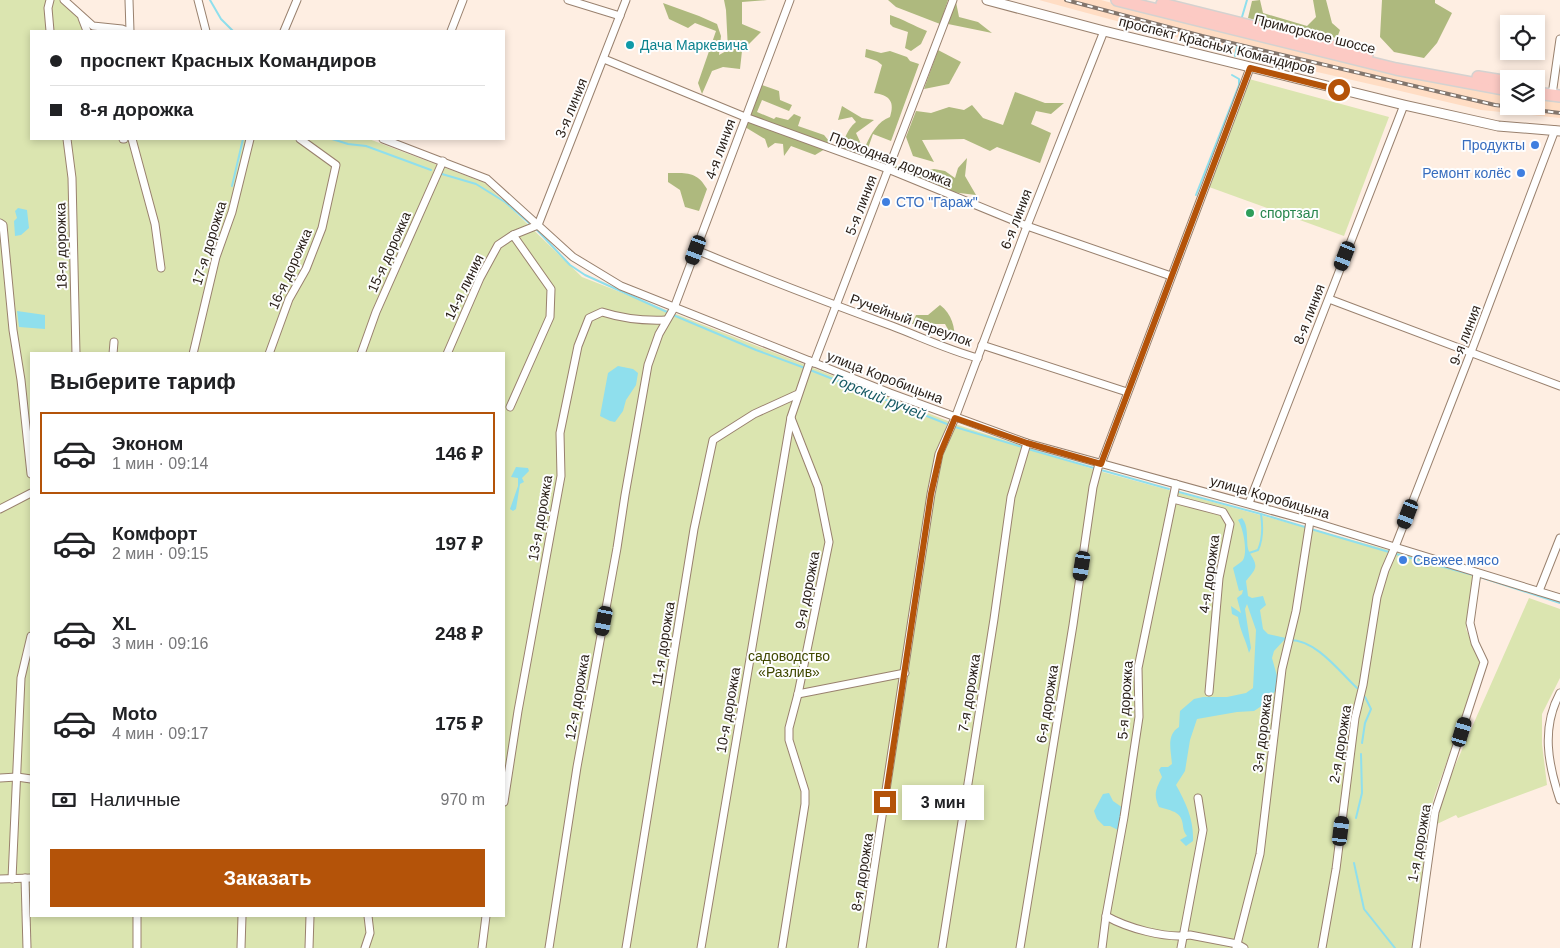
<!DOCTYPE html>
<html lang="ru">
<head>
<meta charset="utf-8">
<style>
  body { margin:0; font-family:Arial,sans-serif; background:#f2f2f2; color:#202124; height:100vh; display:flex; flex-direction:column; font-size:19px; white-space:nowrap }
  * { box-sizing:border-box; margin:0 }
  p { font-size:16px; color:#757577 }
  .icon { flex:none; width:28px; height:28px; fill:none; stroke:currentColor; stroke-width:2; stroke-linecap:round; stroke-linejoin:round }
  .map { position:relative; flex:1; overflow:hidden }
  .drawer { position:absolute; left:30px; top:352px; width:475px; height:565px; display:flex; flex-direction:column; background:#fff; border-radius:0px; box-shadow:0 2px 8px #0003 }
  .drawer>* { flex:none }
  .top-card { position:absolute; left:30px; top:30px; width:475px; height:110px; border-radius:0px; box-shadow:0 2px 8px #0003; display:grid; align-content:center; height:110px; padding:0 20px; background:#fff }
  .fabs { position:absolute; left:1500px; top:15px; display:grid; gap:10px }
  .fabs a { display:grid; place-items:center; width:45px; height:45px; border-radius:0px; background:#fff; box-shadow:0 2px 8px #0003; font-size:25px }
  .end { position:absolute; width:22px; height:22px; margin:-11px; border:6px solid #b45309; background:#fff; box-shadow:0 0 0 2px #fff }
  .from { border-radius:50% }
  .bubble { position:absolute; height:35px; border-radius:0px; background:#fff; box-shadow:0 2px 8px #0003; font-size:16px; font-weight:700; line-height:35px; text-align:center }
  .car { position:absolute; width:15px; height:30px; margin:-15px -8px; border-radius:6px; box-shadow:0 0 4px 1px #0007; background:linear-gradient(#222 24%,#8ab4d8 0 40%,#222 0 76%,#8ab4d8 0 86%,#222 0) }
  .top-card b { display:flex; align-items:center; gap:18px; height:48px; font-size:19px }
  .top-card b+b { border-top:1px solid #e0e0e0 }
  .top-card i { width:12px; height:12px; background:#202124 }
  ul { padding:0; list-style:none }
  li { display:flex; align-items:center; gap:15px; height:82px; margin:0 10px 8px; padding:0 10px; border:2px solid transparent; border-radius:0px }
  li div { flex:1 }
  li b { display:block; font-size:19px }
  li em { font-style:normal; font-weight:700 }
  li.selected { border-color:#b45309 }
  li>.icon { width:45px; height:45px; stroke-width:1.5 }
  h2 { padding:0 20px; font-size:22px; line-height:60px }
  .pay { display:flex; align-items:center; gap:12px; height:55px; padding:0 20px; font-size:19px }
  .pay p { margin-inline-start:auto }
  .primary-button { display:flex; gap:10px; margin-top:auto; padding:10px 20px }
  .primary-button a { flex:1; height:58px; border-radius:0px; background:#b45309; color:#fff; font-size:20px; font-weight:700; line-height:58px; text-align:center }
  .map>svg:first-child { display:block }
  .built { fill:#ffddc4 }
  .green { fill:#dbe5b0; fill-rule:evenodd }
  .forest { fill:#aeb97e }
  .water { fill:#8fdfed }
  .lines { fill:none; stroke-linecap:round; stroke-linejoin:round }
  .stream { stroke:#8fdfed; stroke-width:2 }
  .minor-casing { stroke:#99816e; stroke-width:9 }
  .tertiary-casing { stroke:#99816e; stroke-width:11 }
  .trunk-casing { stroke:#d4d2d0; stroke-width:14 }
  .minor { stroke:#fff; stroke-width:7 }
  .tertiary { stroke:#fff; stroke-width:9 }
  .trunk { stroke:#fccac4; stroke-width:11 }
  .rail-casing { stroke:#83766d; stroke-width:4 }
  .rail { stroke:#fefefe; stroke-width:2; stroke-dasharray:5.5; stroke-linecap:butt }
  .route { stroke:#b45309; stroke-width:6 }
  .culture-dot { fill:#0f9aa8; stroke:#fefefe; stroke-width:2 }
  .shop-dot { fill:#3f7fe0; stroke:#fefefe; stroke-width:2 }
  .leisure-dot { fill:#2e9e5b; stroke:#fefefe; stroke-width:2 }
  .labels { text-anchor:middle; stroke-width:4; stroke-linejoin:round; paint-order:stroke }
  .street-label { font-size:14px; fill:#261c15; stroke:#fefefe }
  .culture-label { font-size:14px; fill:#0d838f; stroke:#fefefe; text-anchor:start }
  .shop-label { font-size:14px; fill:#366cbe; stroke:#fefefe; text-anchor:end }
  .leisure-label { font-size:14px; fill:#27864d; stroke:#fefefe; text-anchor:start }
  .park-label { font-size:14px; fill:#404800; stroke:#fefefe }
  .water-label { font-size:15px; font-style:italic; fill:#175a64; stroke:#fefefe }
</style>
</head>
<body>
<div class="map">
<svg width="1560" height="948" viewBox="0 0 1560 948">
  <rect width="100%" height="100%" fill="#feeee2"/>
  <polygon class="built" points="1039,0 1101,0 1182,22 1509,94 1509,106 1536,106 1536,98 1560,100 1560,118 1481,110 1396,90 1242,55"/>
  <g class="green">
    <path d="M0 0H66L85 15 95 30 111 31H31V139H369L485 183 582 277 958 425 1099 471 1473 573 1466 629 1482 664 1434 797 1430 813 1413 948H0ZM31 354H504V916H31Z"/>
    <polygon points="1249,79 1389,117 1344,236 1209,187"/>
    <polygon points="1529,598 1560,609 1560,678 1542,714 1542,744 1547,785 1458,818 1456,815 1437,824 1442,795"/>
  </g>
  <g class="forest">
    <polygon points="724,0 767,0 742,2 742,24 761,32 742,51 740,69 723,67 712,71 702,94 698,83 716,31 695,23 688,28 669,19 663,3 699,16 717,24 721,36 719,55 728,50 726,10"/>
    <polygon points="888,0 948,0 940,24 896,7"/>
    <polygon points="1260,0 1263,13 1307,26 1316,17 1313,0 1326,0 1332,23 1340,30 1337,38 1297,31 1248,18 1252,1"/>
    <polygon points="1382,0 1435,0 1435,3 1452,13 1437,43 1424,58 1394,52 1380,37"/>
    <polygon points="956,2 959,17 978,22 992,33 948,24"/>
    <path d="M890 15C903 19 914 26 927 31L921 44 911 51 905 48 908 32 893 27 890 24Z"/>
    <path d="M866 49 881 53 890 51 907 57 910 61 919 64 891 141 873 134 867 151 882 157 878 164 839 149C846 139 846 130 856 122L852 117 838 120 842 106 862 118 874 120 856 133 861 144 866 145C871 134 878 121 890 117 895 102 890 95 874 93L882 65 877 61 865 57Z"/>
    <polygon points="938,50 961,62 949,84 924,89"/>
    <polygon points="762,85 779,91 780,100 792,105 789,111 762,100 757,112 774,119 776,117 788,120 794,114 801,117 798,126 824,135 829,141 828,145 750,117"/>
    <polygon points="1015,92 1045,103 1064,103 1051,114 1036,111 1031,124 1051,133 1040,163 997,147 990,151 964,139 922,140 934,162 913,156 906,137 916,111 931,113 949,107 964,110 972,105 983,118 1003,125"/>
    <polygon points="748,121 825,149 815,155 791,146 784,156 783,144 775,143 768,148 765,139 745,127"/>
    <polygon points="967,158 965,176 976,195 951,192 894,169 895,165 904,170 919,172 934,169 945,171 955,178 958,168"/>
    <path d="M668 173C686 173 697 171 707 189L699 211 685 207 680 190 668 182Z"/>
    <path d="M940 305C952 314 955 327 955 342L945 324H912L916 315H928Z"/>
  </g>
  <g class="water">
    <polygon points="18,208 27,210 29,228 21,235 15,236 14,221 17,218 15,211"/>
    <polygon points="17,311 45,315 45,329 19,327"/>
    <polygon points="618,366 633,369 638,373 636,385 626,400 623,411 615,422 610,421 600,416 608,373"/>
    <polygon points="516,467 528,468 529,471 522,478 524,482 520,484 516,509 513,511 510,509 518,486 518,478 511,477"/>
    <path d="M1242 518C1249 526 1246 539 1248 549 1250 555 1257 562 1255 568 1254 572 1249 577 1246 581L1248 596 1252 598 1263 596 1266 605 1260 610 1263 629 1268 634 1286 638 1274 651 1272 658 1277 676 1278 688 1263 705 1254 711 1237 712 1197 719 1190 740 1185 771 1176 785C1186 803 1194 820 1193 841L1186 846 1180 840 1187 836C1182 829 1184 828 1182 821 1180 811 1168 810 1159 807 1153 794 1156 789 1162 777L1159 770 1161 767H1168L1172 764C1171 750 1166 735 1179 727L1180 711 1194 699 1203 697H1227L1246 693 1253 688 1256 630 1247 604 1245 609 1251 648 1249 653C1246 640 1240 631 1238 617L1232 614 1231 606 1241 613 1237 598 1242 594 1243 590 1239 591 1233 568C1236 565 1241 563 1243 560 1248 552 1243 527 1238 520Z"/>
    <polygon points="1109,793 1113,801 1123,808 1118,830 1110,826 1104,826 1097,819 1094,811 1103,794"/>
  </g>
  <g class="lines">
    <g class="stream">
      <polyline points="210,0 221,19 233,31"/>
      <polyline points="1242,17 1247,0"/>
      <polyline points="1235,56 1237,47"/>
      <polyline points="332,139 348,144 366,146 431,170"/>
      <polyline points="442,174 476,184 505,202 529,223"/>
      <polyline points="232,186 243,139"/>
      <polyline points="1196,195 1239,85 1239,79 1232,75"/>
      <polyline points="536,229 570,265 585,275 667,312"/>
      <polyline points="673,315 756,350 805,368"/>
      <polyline points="810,370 947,424"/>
      <polyline points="955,427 1022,447"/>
      <polyline points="1028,449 1094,468"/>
      <polyline points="1101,470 1169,489"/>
      <path d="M1179 492 1261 514C1263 527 1263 539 1258 550L1249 553"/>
      <polyline points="1261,514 1305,527"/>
      <polyline points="1311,529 1389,552"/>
      <polyline points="1396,554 1473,575"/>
      <polyline points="1480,577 1560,603"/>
      <path d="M1290 640C1316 640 1339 671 1357 688"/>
      <polyline points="1362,743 1365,723 1371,709 1365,697"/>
      <polyline points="1356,818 1362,793 1361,754"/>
      <polyline points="1354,863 1364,909 1395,948"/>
    </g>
    <defs>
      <g id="minor">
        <polyline points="64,0 93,26 122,29 127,31"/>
        <polyline points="129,0 130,31"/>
        <polyline points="198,0 206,31"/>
        <polyline points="568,0 620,16"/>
        <polyline points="82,18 87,31"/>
        <polyline points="50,31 48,8 50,0"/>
        <polyline points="284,31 297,0"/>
        <polyline points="451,31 463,0"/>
        <polyline points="604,59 745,117 888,169 1027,226 1171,276"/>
        <polyline points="1553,88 1560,39"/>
        <polyline points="67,139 72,178 76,354"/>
        <polyline points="123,139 124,139"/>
        <polyline points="132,139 155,224 161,268"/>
        <polyline points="383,139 487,179 573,257 621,286 890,393 1027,443 1310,521 1560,598"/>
        <polyline points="0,223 3,225 13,330 21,380 31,474"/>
        <path d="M696 250C761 277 826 302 892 326 921 337 948 350 978 358"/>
        <polyline points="1329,299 1560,386"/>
        <polyline points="982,345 1127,392"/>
        <polyline points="113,354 114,342"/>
        <polyline points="193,354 216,257 232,212 250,139"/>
        <polyline points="269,354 289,299 306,269 322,228 336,165 300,139"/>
        <polyline points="361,354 376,312 443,161"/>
        <polyline points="447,354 480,278 498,245 513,235 538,225 626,0"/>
        <polyline points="814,363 953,0"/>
        <polyline points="510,407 550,317 551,289 513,235"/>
        <polyline points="1101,464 1250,68"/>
        <polyline points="1173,499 1223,512 1230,524 1219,578 1209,692"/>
        <polyline points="1249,503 1404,105"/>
        <polyline points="0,509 31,493"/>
        <polyline points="1539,591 1560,538"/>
        <path d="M1560 693C1541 728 1548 764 1560 800"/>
        <polyline points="798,694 905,673"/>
        <polyline points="0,778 17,777 31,779"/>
        <path d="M504 802 518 711 561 476 560 433 578 346 589 318 602 312C624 319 643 321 666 320"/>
        <polyline points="25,878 27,948"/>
        <polyline points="0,879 31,878"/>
        <polyline points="12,879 21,678 31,636"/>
        <polyline points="137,916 137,948"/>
        <path d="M1106 916C1127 928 1166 939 1190 935L1237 944 1244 948"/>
        <polyline points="241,948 242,916"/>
        <polyline points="309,948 310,916"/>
        <polyline points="365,948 370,933 368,916"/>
        <polyline points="482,948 486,916"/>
        <polyline points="549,948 577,767 617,548 625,495 648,365 659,334 674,308 790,0"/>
        <polyline points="626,948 694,529 713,440 754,414 798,394"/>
        <polyline points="701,948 791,417 810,361"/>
        <polyline points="782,948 805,804 805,791 789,740 789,728 798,694 829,542 818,487 791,418"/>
        <polyline points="862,948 931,494 939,454 955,418 1027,226 1104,31"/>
        <polyline points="942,948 994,619 1011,497 1027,443"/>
        <polyline points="1020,948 1073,625 1093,487 1099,464"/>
        <polyline points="1102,948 1106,916 1124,817 1139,717 1138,668 1176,484"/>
        <polyline points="1181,948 1203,830 1198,798"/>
        <polyline points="1236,948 1260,854 1282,669 1296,611 1310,521"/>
        <polyline points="1322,948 1336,869 1355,718 1363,685 1377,597 1385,570 1395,547 1471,352 1555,130"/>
        <polyline points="1416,948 1435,812 1484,662 1475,643 1470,623 1477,573"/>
      </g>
      <polyline id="tertiary" points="987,0 1104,31 1404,105 1498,126 1560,131"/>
      <g id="trunk">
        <polyline points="1117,0 1396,69 1509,90"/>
        <polyline points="1162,4 1367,55"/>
        <polyline points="1478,77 1509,82"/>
        <polyline points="1536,93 1560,96"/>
      </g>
    </defs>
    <use href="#minor" class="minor-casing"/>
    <use href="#tertiary" class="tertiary-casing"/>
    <use href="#trunk" class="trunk-casing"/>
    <use href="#minor" class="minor"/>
    <use href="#tertiary" class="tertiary"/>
    <use href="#trunk" class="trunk"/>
    <defs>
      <polyline id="rail" points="1066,0 1202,36 1495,105 1560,113"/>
    </defs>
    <use href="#rail" class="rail-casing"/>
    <use href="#rail" class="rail"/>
  </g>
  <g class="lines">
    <polyline class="route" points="885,802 931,494 940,454 955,418 1027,443 1101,464 1250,68 1339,90"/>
  </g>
  <circle class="culture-dot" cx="630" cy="45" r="5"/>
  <g class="shop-dot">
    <circle cx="1535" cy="145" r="5"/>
    <circle cx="1521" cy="173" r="5"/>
    <circle cx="886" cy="202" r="5"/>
    <circle cx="1403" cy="560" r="5"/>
  </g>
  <circle class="leisure-dot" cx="1250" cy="213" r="5"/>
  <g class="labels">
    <g class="street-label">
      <text transform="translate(1315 34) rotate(14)" y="5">Приморское шоссе</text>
      <text transform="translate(1217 45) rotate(14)" y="5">проспект Красных Командиров</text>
      <text transform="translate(571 108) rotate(-68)" y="5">3-я линия</text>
      <text transform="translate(720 149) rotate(-70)" y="5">4-я линия</text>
      <text transform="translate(891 159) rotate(21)" y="5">Проходная дорожка</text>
      <text transform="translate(861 205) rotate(-69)" y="5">5-я линия</text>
      <text transform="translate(1016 219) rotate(-69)" y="5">6-я линия</text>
      <text transform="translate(209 243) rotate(-73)" y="5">17-я дорожка</text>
      <text transform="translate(61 246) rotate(-91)" y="5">18-я дорожка</text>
      <text transform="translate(389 252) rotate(-66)" y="5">15-я дорожка</text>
      <text transform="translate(290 269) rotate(-66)" y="5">16-я дорожка</text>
      <text transform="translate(464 287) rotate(-64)" y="5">14-я линия</text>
      <text transform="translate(1309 314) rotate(-69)" y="5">8-я линия</text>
      <text transform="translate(911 320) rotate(20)" y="5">Ручейный переулок</text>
      <text transform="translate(1465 335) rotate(-69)" y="5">9-я линия</text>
      <text transform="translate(885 377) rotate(21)" y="5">улица Коробицына</text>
      <text transform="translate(1270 497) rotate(16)" y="5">улица Коробицына</text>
      <text transform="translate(540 518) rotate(-80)" y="5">13-я дорожка</text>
      <text transform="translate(1209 574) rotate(-82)" y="5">4-я дорожка</text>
      <text transform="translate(807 590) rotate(-79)" y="5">9-я дорожка</text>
      <text transform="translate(663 644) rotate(-81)" y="5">11-я дорожка</text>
      <text transform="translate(969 693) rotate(-81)" y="5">7-я дорожка</text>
      <text transform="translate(577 697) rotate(-80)" y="5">12-я дорожка</text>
      <text transform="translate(1125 700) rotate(-86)" y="5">5-я дорожка</text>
      <text transform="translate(1047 704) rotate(-81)" y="5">6-я дорожка</text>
      <text transform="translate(728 710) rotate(-80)" y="5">10-я дорожка</text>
      <text transform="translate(1262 733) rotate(-83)" y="5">3-я дорожка</text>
      <text transform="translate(1340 744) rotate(-81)" y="5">2-я дорожка</text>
      <text transform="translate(1419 843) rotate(-80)" y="5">1-я дорожка</text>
      <text transform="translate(862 872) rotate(-81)" y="5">8-я дорожка</text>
    </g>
    <g class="culture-label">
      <text x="640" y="50">Дача Маркевича</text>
    </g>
    <g class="shop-label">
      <text x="1525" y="150">Продукты</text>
      <text x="1511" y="178">Ремонт колёс</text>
      <text x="896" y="207" text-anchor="start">СТО "Гараж"</text>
      <text x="1413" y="565" text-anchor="start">Свежее мясо</text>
    </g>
    <g class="leisure-label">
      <text x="1260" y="218">спортзал</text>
    </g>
    <g class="park-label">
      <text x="789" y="661">садоводство<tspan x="789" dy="16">«Разлив»</tspan></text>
    </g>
    <g class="water-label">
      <text transform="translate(879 397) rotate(22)" y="5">Горский ручей</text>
    </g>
  </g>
</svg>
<div class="fabs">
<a><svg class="icon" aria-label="locate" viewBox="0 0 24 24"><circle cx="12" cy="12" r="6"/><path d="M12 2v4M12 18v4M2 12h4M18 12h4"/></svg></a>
<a><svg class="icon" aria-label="layers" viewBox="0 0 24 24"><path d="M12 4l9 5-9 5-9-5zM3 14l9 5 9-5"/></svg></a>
</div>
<i class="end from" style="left:1339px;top:90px"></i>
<i class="end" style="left:885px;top:802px"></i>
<div class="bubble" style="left:902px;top:785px;width:82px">3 мин</div>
<i class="car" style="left:696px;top:250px;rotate:200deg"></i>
<i class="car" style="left:1345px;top:256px;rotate:201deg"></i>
<i class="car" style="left:1408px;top:514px;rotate:201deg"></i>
<i class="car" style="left:1082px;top:566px;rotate:189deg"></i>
<i class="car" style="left:604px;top:621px;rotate:191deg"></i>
<i class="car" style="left:1462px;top:732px;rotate:17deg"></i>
<i class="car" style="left:1341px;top:831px;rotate:7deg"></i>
<div class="top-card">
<b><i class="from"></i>проспект Красных Командиров</b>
<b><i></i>8-я дорожка</b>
</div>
<section class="drawer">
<h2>Выберите тариф</h2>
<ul>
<li class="selected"><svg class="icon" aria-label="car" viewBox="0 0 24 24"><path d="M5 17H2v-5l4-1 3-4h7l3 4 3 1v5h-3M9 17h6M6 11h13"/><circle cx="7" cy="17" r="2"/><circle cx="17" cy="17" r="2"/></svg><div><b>Эконом</b><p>1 мин · 09:14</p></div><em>146 ₽</em></li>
<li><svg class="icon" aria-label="car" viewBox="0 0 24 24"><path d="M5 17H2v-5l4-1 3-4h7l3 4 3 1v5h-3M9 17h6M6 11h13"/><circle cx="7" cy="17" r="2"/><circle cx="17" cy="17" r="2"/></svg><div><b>Комфорт</b><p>2 мин · 09:15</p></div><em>197 ₽</em></li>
<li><svg class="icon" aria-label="car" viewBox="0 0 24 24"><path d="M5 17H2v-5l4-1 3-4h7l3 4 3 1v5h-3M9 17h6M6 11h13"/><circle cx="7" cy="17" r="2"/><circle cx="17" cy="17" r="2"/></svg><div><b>XL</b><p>3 мин · 09:16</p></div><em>248 ₽</em></li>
<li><svg class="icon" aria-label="car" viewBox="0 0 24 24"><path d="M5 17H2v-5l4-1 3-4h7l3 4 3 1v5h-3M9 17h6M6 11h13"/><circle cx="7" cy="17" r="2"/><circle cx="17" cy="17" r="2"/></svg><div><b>Moto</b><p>4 мин · 09:17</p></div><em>175 ₽</em></li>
</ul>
<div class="pay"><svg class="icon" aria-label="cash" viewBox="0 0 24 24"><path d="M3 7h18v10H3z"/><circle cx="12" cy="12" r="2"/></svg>Наличные<p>970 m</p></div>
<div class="primary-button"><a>Заказать</a></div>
</section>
</div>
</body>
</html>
